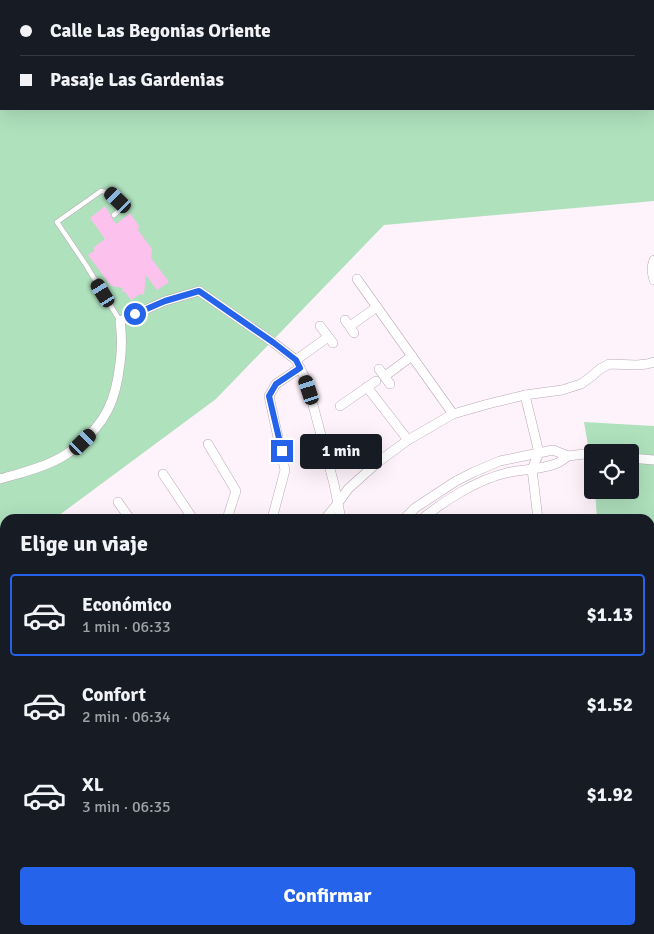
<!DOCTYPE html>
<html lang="es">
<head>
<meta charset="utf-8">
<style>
  body { margin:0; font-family:Signika,sans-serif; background:#242831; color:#f1f3f6; height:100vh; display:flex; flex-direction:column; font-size:19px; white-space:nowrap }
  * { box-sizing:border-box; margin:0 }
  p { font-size:16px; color:#9ea1a6 }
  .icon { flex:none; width:28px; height:28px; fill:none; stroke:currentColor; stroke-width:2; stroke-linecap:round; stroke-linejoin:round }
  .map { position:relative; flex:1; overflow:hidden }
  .details { position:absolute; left:0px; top:514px; width:655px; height:421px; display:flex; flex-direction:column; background:#171b24; border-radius:15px 15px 0 0; box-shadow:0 5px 20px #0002 }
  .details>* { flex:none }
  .guide { position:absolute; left:0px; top:0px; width:655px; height:110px; box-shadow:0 5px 20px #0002; display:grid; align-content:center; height:110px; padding:0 20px; background:#171b24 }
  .fabs { position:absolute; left:584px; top:444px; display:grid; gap:10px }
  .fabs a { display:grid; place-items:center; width:55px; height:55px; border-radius:5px; background:#171b24; box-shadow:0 5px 20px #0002; font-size:25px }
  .end { position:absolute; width:22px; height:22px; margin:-11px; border:6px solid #2563eb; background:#fff; box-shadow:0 0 0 2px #fff }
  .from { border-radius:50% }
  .bubble { position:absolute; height:35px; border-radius:5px; background:#171b24; box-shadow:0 5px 20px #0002; font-size:16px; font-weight:800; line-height:35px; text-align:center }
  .car { position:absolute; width:15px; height:30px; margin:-15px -8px; border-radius:6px; box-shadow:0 0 4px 1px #0007; background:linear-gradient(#222 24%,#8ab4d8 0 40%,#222 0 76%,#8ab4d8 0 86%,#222 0) }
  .guide b { display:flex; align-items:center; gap:18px; height:48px; font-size:19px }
  .guide b+b { border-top:1px solid #363941 }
  .guide i { width:12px; height:12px; background:#f1f3f6 }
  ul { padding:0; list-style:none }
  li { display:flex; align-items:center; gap:15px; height:82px; margin:0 10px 8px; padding:0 10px; border:2px solid transparent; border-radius:5px }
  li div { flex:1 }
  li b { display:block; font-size:19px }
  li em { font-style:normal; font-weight:800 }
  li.selected { border-color:#2563eb }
  li>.icon { width:45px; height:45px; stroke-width:1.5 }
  h2 { padding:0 20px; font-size:22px; line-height:60px }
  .cta { display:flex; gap:10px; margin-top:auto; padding:10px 20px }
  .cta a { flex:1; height:58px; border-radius:5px; background:#2563eb; color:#fff; font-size:20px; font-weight:800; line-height:58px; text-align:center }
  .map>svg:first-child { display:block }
  .green { fill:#afe1bd; fill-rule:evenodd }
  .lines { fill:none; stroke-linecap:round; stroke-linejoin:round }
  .river { stroke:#98e8b2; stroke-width:14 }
  .building { fill:#fcc1ed }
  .lane-casing { stroke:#bba8b6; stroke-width:5.5 }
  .street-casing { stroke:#bba8b6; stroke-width:10 }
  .secondary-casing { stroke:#bba8b6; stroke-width:14 }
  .lane { stroke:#fff; stroke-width:4.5 }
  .street { stroke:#fff; stroke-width:9 }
  .secondary { stroke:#fee6f9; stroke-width:12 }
  .route { stroke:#2563eb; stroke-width:6 }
</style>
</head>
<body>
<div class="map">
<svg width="654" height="934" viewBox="0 0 654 934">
  <rect width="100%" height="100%" fill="#fff3fb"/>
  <g class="green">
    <path d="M0 0H654V201L384 225 216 399 54 519H5V726L0 730ZM1 1H654V109H1Z"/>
    <polygon points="584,422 654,426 654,695 650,691 650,519 597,519 595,490 630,490 630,452 592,452 592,468"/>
    <polygon points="654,843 654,934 637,934 636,930 650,930 650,845"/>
  </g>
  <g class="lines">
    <g class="river">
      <polyline points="650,710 654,711"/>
      <polyline points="347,934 352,930"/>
    </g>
  </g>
  <polygon class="building" points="105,206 116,224 130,213 139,226 138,230 152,249 151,258 169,282 157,290 146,275 144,295 140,294 131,300 125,292 122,291 123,288 111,286 88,255 95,250 93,248 105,239 90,218"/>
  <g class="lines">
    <defs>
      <path id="lane" d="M114 215 121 209C116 198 112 192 101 191L57 222 86 265 120 321"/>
      <g id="street">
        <path d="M654 260C651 268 652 273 654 280"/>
        <polyline points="357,279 453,414"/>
        <polyline points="345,320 354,333"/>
        <polyline points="320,326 333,343"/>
        <polyline points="350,326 377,307"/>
        <polyline points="296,360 328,337"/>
        <polyline points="379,369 390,384"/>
        <polyline points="385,376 412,356"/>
        <polyline points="367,387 408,440"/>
        <polyline points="525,395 539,453 532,469 538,519"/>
        <polyline points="340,406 376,381"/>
        <polyline points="208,444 236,491 227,519"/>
        <polyline points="630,458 654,460"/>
        <polyline points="163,474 193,519"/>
        <path d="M0 479C20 473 40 469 58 459 65 456 71 451 77 446 106 423 116 400 120 363 122 349 122 335 120 321L165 301 199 291 274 343 296 360 305 378 309 390 334 484 341 519"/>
        <polyline points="118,502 130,519"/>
        <polyline points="272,519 285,470 269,396 276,384 300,368"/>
        <polyline points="325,519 338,503 348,489 378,462 408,440 453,414 488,404 525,395 562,390 581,384 592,376 600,369 609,364 637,365 647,364 654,362"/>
        <polyline points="404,519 415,508 456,481 474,472 500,461 553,450 568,456 584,454 592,455"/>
        <path d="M422 519C445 500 477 480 506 473 521 469 540 470 555 464 559 463 564 459 568 456"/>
        <polyline points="0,738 5,734"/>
        <polyline points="0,754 5,760"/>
        <polyline points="0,913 5,909"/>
        <polyline points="438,930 438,934"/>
        <polyline points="544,930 547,934"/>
        <polyline points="283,931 284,930"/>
        <polyline points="129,934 134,930"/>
        <polyline points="145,934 149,930"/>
        <polyline points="224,934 229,930"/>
        <polyline points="531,934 537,930"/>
      </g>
      <g id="secondary">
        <polyline points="0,837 5,844"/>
        <polyline points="0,855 5,862"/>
        <polyline points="54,930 57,934"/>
        <polyline points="68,930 71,934"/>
      </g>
    </defs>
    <use href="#lane" class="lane-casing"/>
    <use href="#street" class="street-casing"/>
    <use href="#secondary" class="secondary-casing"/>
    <use href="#lane" class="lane"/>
    <use href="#street" class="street"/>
    <use href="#secondary" class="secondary"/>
  </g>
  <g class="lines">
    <polyline class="route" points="135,314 165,301 199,291 274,343 296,360 300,368 276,384 269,396 282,451"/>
  </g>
</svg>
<div class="fabs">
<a><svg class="icon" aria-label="locate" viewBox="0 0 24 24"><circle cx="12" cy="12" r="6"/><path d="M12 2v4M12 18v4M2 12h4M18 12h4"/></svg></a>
</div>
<i class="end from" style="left:135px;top:314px"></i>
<i class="end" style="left:282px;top:451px"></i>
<div class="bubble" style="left:300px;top:434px;width:82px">1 min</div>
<i class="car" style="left:118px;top:200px;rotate:314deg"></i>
<i class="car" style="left:103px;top:293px;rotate:328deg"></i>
<i class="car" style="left:309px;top:390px;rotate:342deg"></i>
<i class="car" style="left:83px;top:442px;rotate:46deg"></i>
<div class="guide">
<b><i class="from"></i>Calle Las Begonias Oriente</b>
<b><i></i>Pasaje Las Gardenias</b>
</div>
<section class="details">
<h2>Elige un viaje</h2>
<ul>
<li class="selected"><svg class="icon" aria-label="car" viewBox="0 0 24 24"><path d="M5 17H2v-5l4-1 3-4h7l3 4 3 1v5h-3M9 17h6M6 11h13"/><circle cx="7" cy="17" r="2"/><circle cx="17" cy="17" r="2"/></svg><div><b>Económico</b><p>1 min · 06:33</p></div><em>$1.13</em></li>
<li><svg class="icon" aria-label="car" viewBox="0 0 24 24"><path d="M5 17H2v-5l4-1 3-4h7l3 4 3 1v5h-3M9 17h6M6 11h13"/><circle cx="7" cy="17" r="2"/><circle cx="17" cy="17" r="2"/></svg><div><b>Confort</b><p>2 min · 06:34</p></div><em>$1.52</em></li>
<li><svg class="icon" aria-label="car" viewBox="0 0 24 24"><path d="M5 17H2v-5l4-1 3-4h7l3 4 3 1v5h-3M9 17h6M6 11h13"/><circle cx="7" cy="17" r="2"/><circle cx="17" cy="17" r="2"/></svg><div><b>XL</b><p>3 min · 06:35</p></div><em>$1.92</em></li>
</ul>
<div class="cta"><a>Confirmar</a></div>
</section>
</div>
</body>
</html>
